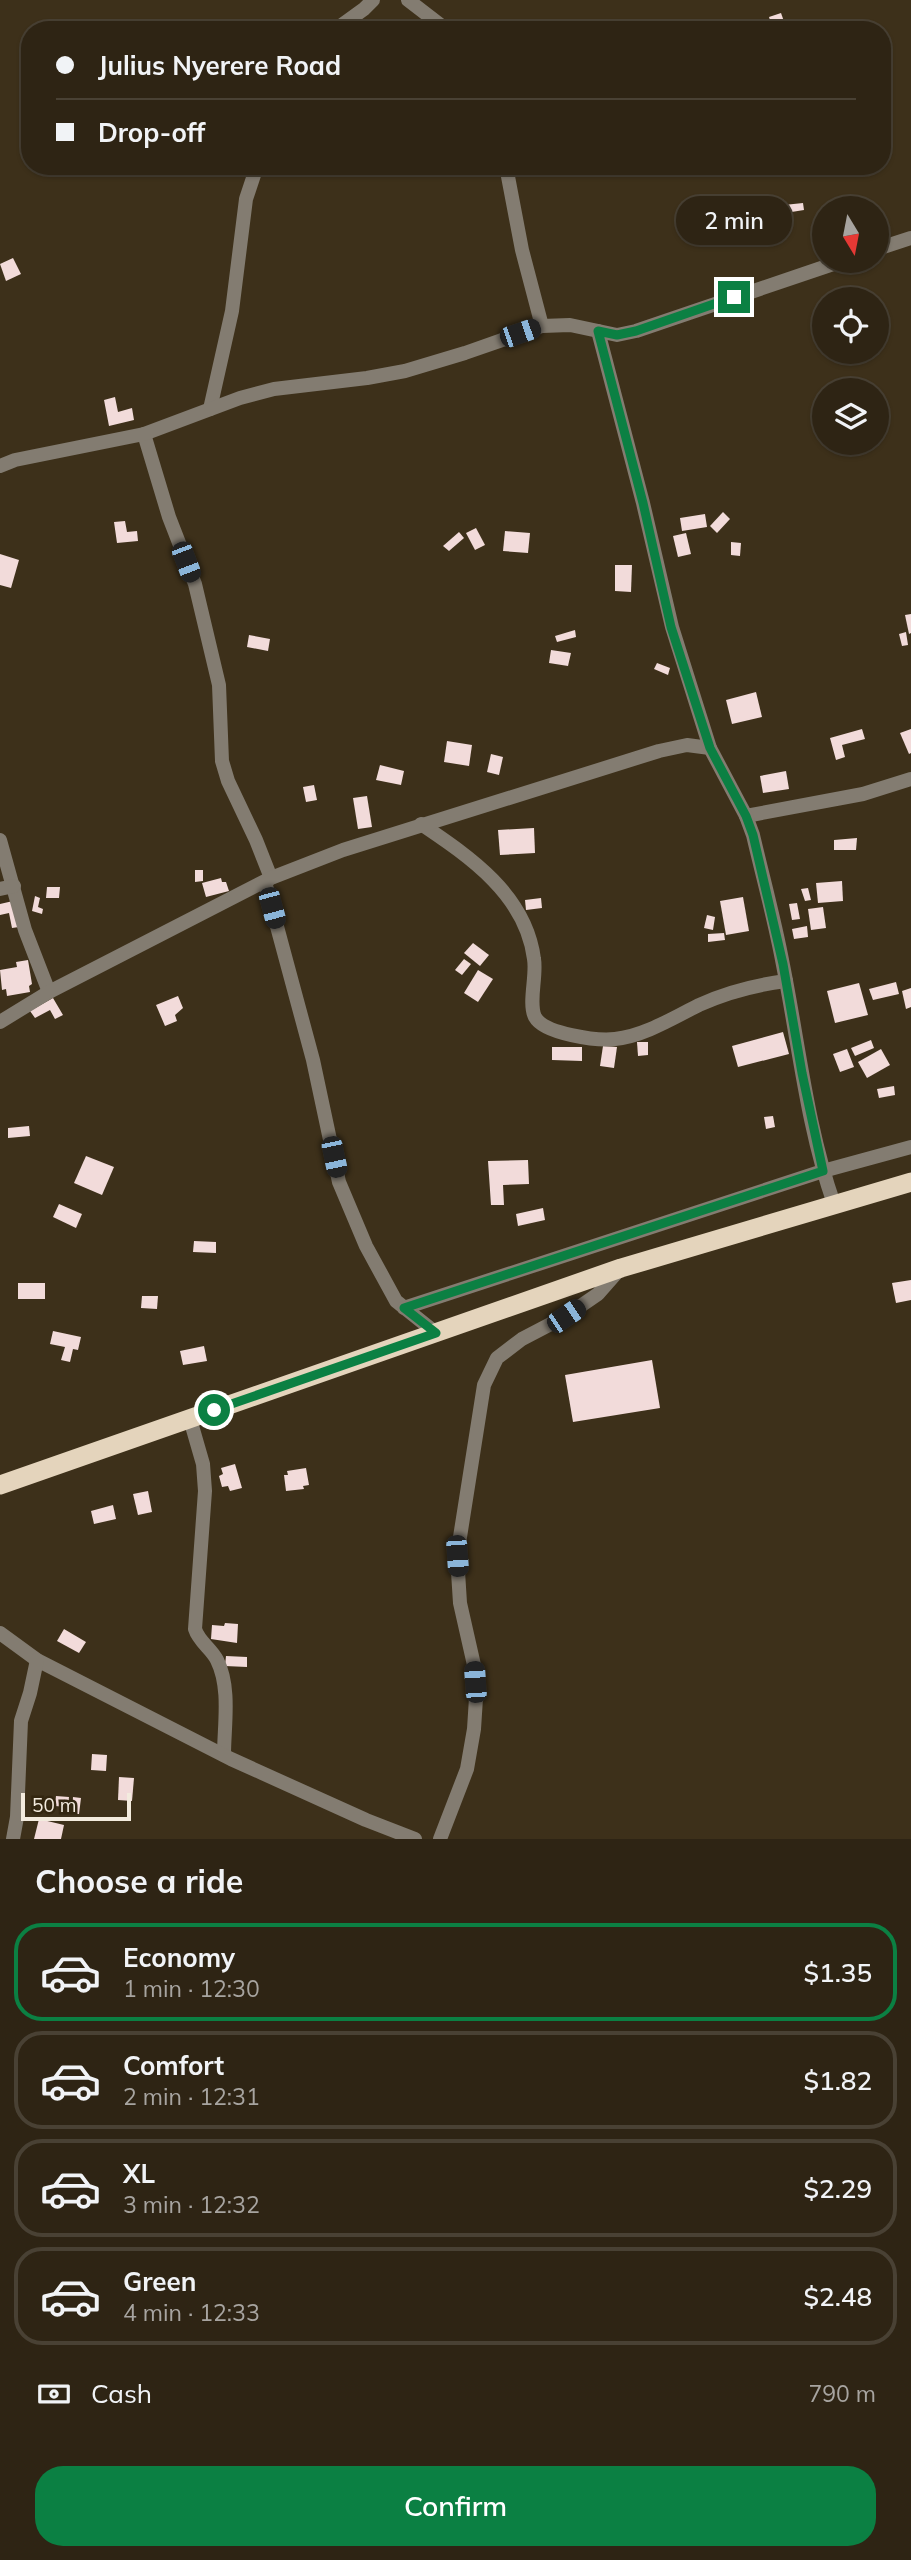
<!DOCTYPE html>
<html lang="en">
<head>
<meta charset="utf-8">
<style>
  body { margin:0; font-family:Mulish,sans-serif; background:#3a3022; color:#f1f3f6; height:100vh; display:flex; flex-direction:column; font-size:26px; white-space:nowrap }
  * { box-sizing:border-box; margin:0 }
  p { font-size:23px; color:#a7a4a0 }
  .icon { flex:none; width:38px; height:38px; fill:none; stroke:currentColor; stroke-width:2; stroke-linecap:round; stroke-linejoin:round }
  .map { position:relative; height:1839px; overflow:hidden }
  .details { display:flex; flex-direction:column; background:#2e2414; flex:1 }
  .details>* { flex:none }
  .guide { position:absolute; left:21px; top:21px; width:870px; height:154px; border-radius:28px; box-shadow:0 2px 5px #0004,0 0 0 2px #494134; display:grid; align-content:center; height:154px; padding:0 35px; background:#2e2414 }
  .needle { width:46px; rotate:170deg }
  .fabs { position:absolute; left:812px; top:196px; display:grid; gap:14px }
  .fabs a { display:grid; place-items:center; width:77px; height:77px; border-radius:50%; background:#2e2414; box-shadow:0 2px 5px #0004,0 0 0 2px #494134; font-size:35px }
  .scale { position:absolute; left:21px; bottom:18px; width:110px; box-sizing:border-box; padding-left:7px; border:4px solid #f3ebde; border-top:0; font-size:19px; line-height:24px; white-space:nowrap; color:#f3ebde; -webkit-text-stroke:5px #332610; paint-order:stroke }
  .end { position:absolute; width:32px; height:32px; margin:-16px; border:9px solid #0b8043; background:#fff; box-shadow:0 0 0 4px #fff }
  .from { border-radius:50% }
  .bubble { position:absolute; height:49px; border-radius:24px; background:#2e2414; box-shadow:0 2px 5px #0004,0 0 0 2px #494134; font-size:23px; font-weight:600; line-height:49px; text-align:center }
  .car { position:absolute; width:21px; height:42px; margin:-21px -10px; border-radius:9px; box-shadow:0 0 5px 2px #0007; background:linear-gradient(#222 24%,#8ab4d8 0 40%,#222 0 76%,#8ab4d8 0 86%,#222 0) }
  .guide b { display:flex; align-items:center; gap:24px; height:66px; font-size:26px }
  .guide b+b { border-top:2px solid #494134 }
  .guide i { width:18px; height:18px; background:#f1f3f6 }
  ul { padding:0; list-style:none }
  li { display:flex; align-items:center; gap:21px; height:98px; margin:0 14px 10px; padding:0 21px; border:4px solid #494134; border-radius:28px }
  li div { flex:1 }
  li b { display:block; font-size:26px }
  li em { font-style:normal; font-weight:600 }
  li.active { border-color:#0b8043 }
  li>.icon { width:63px; height:63px; stroke-width:1.5 }
  h2 { padding:0 35px; font-size:32px; line-height:84px }
  .pay { display:flex; align-items:center; gap:18px; height:77px; padding:0 35px; font-size:26px }
  .pay p { margin-inline-start:auto }
  .primary-button { display:flex; gap:14px; margin-top:auto; padding:14px 35px }
  .primary-button a { flex:1; height:80px; border-radius:28px; background:#0b8043; color:#fff; font-size:28px; font-weight:600; line-height:80px; text-align:center }
  .map>svg:first-child { display:block }
  .building { fill:#f2dbda }
  .lines { fill:none; stroke-linecap:round; stroke-linejoin:round }
  .minor { stroke:#837c71; stroke-width:14 }
  .trunk { stroke:#e4d4bc; stroke-width:19 }
  .route { stroke:#0b8043; stroke-width:9 }
</style>
</head>
<body>
<div class="map">
<svg width="911" height="1839" viewBox="0 0 911 1839">
  <rect width="100%" height="100%" fill="#3d301a"/>
  <g class="building">
    <polygon points="781,13 787,30 773,30 769,17"/>
    <polygon points="783,199 784,205 803,203 804,210 779,214 777,200"/>
    <polygon points="13,258 21,274 6,281 0,264"/>
    <polygon points="115,397 118,412 132,408 134,420 109,426 104,400"/>
    <polygon points="723,512 730,519 717,533 710,526"/>
    <polygon points="705,514 707,527 682,531 680,518"/>
    <polygon points="125,521 127,532 137,531 138,541 117,543 114,522"/>
    <polygon points="476,528 485,545 475,550 466,533"/>
    <polygon points="505,531 530,533 528,553 503,551"/>
    <polygon points="459,532 464,538 449,551 443,546"/>
    <polygon points="686,533 691,554 678,557 673,536"/>
    <polygon points="731,542 741,543 740,556 731,555"/>
    <polygon points="0,554 19,560 11,588 0,585"/>
    <polygon points="615,565 632,565 631,592 615,591"/>
    <polygon points="911,614 911,633 909,634 905,615"/>
    <polygon points="575,630 576,637 557,642 555,636"/>
    <polygon points="906,632 908,645 902,646 899,634"/>
    <polygon points="249,635 270,639 268,651 247,647"/>
    <polygon points="551,650 571,653 568,666 549,663"/>
    <polygon points="657,663 670,668 668,675 654,669"/>
    <polygon points="756,692 762,717 732,724 726,700"/>
    <polygon points="862,729 865,739 842,745 845,757 836,760 830,738"/>
    <polygon points="911,729 911,753 909,754 900,733"/>
    <polygon points="447,741 472,745 469,766 444,762"/>
    <polygon points="491,754 503,757 499,775 487,772"/>
    <polygon points="380,765 404,771 401,785 376,780"/>
    <polygon points="786,771 789,789 763,793 760,776"/>
    <polygon points="314,785 317,800 306,802 303,787"/>
    <polygon points="367,796 372,827 358,829 353,798"/>
    <polygon points="534,828 535,853 500,855 498,830"/>
    <polygon points="857,838 856,850 834,850 834,840"/>
    <polygon points="195,870 203,870 203,881 195,882"/>
    <polygon points="221,878 222,882 226,882 229,891 206,897 202,883"/>
    <polygon points="842,881 843,901 818,903 816,883"/>
    <polygon points="47,887 60,887 59,898 46,898"/>
    <polygon points="808,888 811,900 805,901 801,889"/>
    <polygon points="35,896 40,898 38,907 43,909 42,914 32,911"/>
    <polygon points="743,897 749,931 726,935 720,901"/>
    <polygon points="541,898 542,908 526,910 525,900"/>
    <polygon points="13,901 19,927 12,928 9,913 0,915 0,904"/>
    <polygon points="797,903 800,919 792,920 789,904"/>
    <polygon points="823,907 826,928 811,930 808,909"/>
    <polygon points="707,915 715,917 713,930 704,928"/>
    <polygon points="807,926 808,937 794,939 792,929"/>
    <polygon points="724,933 725,940 708,942 708,934"/>
    <polygon points="473,943 489,955 480,966 464,953"/>
    <polygon points="464,959 471,964 462,975 455,970"/>
    <polygon points="28,960 32,984 29,986 30,992 7,996 6,989 2,990 0,970 17,967 16,962"/>
    <polygon points="478,970 493,979 478,1002 464,993"/>
    <polygon points="896,982 899,994 873,1000 869,989"/>
    <polygon points="859,983 868,1015 835,1023 827,991"/>
    <polygon points="911,988 911,1007 906,1009 902,991"/>
    <polygon points="178,996 183,1008 175,1015 177,1021 165,1026 156,1005"/>
    <polygon points="53,998 63,1015 55,1019 50,1010 35,1018 30,1011"/>
    <polygon points="783,1032 789,1054 738,1067 732,1046"/>
    <polygon points="871,1040 874,1048 855,1056 851,1048"/>
    <polygon points="637,1042 648,1042 648,1055 638,1056"/>
    <polygon points="603,1046 617,1047 614,1068 600,1066"/>
    <polygon points="552,1047 582,1047 582,1061 552,1060"/>
    <polygon points="847,1049 854,1067 840,1072 833,1054"/>
    <polygon points="881,1049 890,1065 867,1078 858,1062"/>
    <polygon points="894,1086 895,1095 879,1098 877,1089"/>
    <polygon points="773,1116 775,1127 766,1129 764,1117"/>
    <polygon points="29,1126 30,1136 8,1138 8,1128"/>
    <polygon points="86,1156 114,1167 102,1195 74,1183"/>
    <polygon points="528,1160 529,1184 503,1185 504,1205 491,1205 488,1161"/>
    <polygon points="59,1204 82,1214 76,1228 53,1217"/>
    <polygon points="543,1208 545,1220 518,1226 516,1214"/>
    <polygon points="194,1241 216,1242 216,1253 193,1252"/>
    <polygon points="911,1280 911,1300 896,1303 892,1283"/>
    <rect x="18" y="1283" width="27" height="16"/>
    <polygon points="142,1296 158,1296 157,1309 141,1308"/>
    <polygon points="53,1331 81,1337 78,1350 73,1349 70,1362 61,1360 65,1347 50,1344"/>
    <polygon points="204,1346 207,1361 183,1365 180,1351"/>
    <polygon points="652,1360 660,1408 573,1422 565,1375"/>
    <polygon points="235,1464 242,1488 230,1491 228,1486 222,1487 219,1476 223,1474 221,1468"/>
    <polygon points="306,1468 309,1485 303,1486 304,1489 286,1491 284,1475 288,1475 287,1471"/>
    <polygon points="148,1491 152,1512 138,1515 133,1494"/>
    <polygon points="113,1505 116,1519 94,1524 91,1511"/>
    <polygon points="225,1623 238,1624 237,1643 211,1639 212,1625 224,1626"/>
    <polygon points="64,1629 86,1642 79,1653 57,1641"/>
    <polygon points="226,1656 247,1657 247,1667 225,1666"/>
    <polygon points="92,1754 107,1755 106,1771 91,1770"/>
    <polygon points="119,1777 134,1778 132,1801 118,1800"/>
    <polygon points="56,1796 69,1797 68,1807 55,1806"/>
    <polygon points="73,1797 81,1798 79,1814 72,1814"/>
    <polygon points="39,1819 64,1825 61,1839 34,1839"/>
  </g>
  <g class="lines">
    <g class="minor">
      <polyline points="408,0 447,30"/>
      <polyline points="335,30 364,9 373,0"/>
      <polyline points="506,166 522,250 542,326"/>
      <polyline points="877,249 911,238"/>
      <polyline points="598,331 643,503 672,627 710,748 746,816 863,794 911,779"/>
      <polyline points="210,409 232,311 246,199 257,166"/>
      <polyline points="144,434 169,517 195,584 219,685 222,761 228,781 256,840 271,878"/>
      <polyline points="0,466 15,460 144,434 240,398 274,389 367,378 405,371 465,353 542,326 570,325 617,335 636,331 842,261"/>
      <path d="M746 816 753 835C763 878 775 921 783 965 799 1045 807 1127 834 1204"/>
      <path d="M421 824C470 857 526 895 534 959 537 976 528 1003 535 1017 544 1034 597 1041 615 1039 644 1036 673 1018 699 1005 727 992 755 985 786 981"/>
      <polyline points="0,840 25,930 49,992"/>
      <polyline points="265,882 313,1060 339,1182 366,1246 396,1301 436,1333"/>
      <polyline points="0,889 14,886"/>
      <polyline points="0,1022 49,992 271,878 343,850 659,751 687,745 710,748"/>
      <polyline points="404,1308 823,1171 911,1147"/>
      <path d="M190 1419 203 1464 205 1491 195 1629C199 1642 211 1648 217 1660 231 1688 224 1726 224 1755"/>
      <polyline points="0,1633 37,1660 231,1759 366,1820 415,1839"/>
      <polyline points="13,1839 17,1817 21,1721 30,1693 37,1660"/>
      <polyline points="440,1839 467,1769 474,1729 476,1698 474,1665 460,1603 457,1556 484,1385 497,1358 522,1339 566,1316 598,1294 620,1269"/>
    </g>
    <polyline class="trunk" points="0,1485 621,1268 911,1182"/>
  </g>
  <g class="lines">
    <polyline class="route" points="214,1410 436,1333 404,1308 823,1171 802,1073 783,964 753,835 746,816 710,748 671,627 643,503 598,331 617,335 636,331 734,297"/>
  </g>
</svg>
<div class="fabs">
<a><svg class="needle" viewBox="-14 -14 28 28"><path d="M0-13l5 13h-10z" fill="#e53935"/><path d="M0 13l5-13h-10z" fill="#a7a4a0"/></svg></a>
<a><svg class="icon" aria-label="locate" viewBox="0 0 24 24"><circle cx="12" cy="12" r="6"/><path d="M12 2v4M12 18v4M2 12h4M18 12h4"/></svg></a>
<a><svg class="icon" aria-label="layers" viewBox="0 0 24 24"><path d="M12 4l9 5-9 5-9-5zM3 14l9 5 9-5"/></svg></a>
</div>
<div class="scale">50 m</div>
<i class="end from" style="left:214px;top:1410px"></i>
<i class="end" style="left:734px;top:297px"></i>
<div class="bubble" style="left:676px;top:196px;width:116px">2 min</div>
<i class="car" style="left:520px;top:333px;rotate:71deg"></i>
<i class="car" style="left:186px;top:562px;rotate:159deg"></i>
<i class="car" style="left:272px;top:908px;rotate:165deg"></i>
<i class="car" style="left:334px;top:1157px;rotate:168deg"></i>
<i class="car" style="left:566px;top:1316px;rotate:56deg"></i>
<i class="car" style="left:457px;top:1556px;rotate:176deg"></i>
<i class="car" style="left:475px;top:1682px;rotate:356deg"></i>
<div class="guide">
<b><i class="from"></i>Julius Nyerere Road</b>
<b><i></i>Drop-off</b>
</div>
</div>
<section class="details">
<h2>Choose a ride</h2>
<ul>
<li class="active"><svg class="icon" aria-label="car" viewBox="0 0 24 24"><path d="M5 17H2v-5l4-1 3-4h7l3 4 3 1v5h-3M9 17h6M6 11h13"/><circle cx="7" cy="17" r="2"/><circle cx="17" cy="17" r="2"/></svg><div><b>Economy</b><p>1 min · 12:30</p></div><em>$1.35</em></li>
<li><svg class="icon" aria-label="car" viewBox="0 0 24 24"><path d="M5 17H2v-5l4-1 3-4h7l3 4 3 1v5h-3M9 17h6M6 11h13"/><circle cx="7" cy="17" r="2"/><circle cx="17" cy="17" r="2"/></svg><div><b>Comfort</b><p>2 min · 12:31</p></div><em>$1.82</em></li>
<li><svg class="icon" aria-label="car" viewBox="0 0 24 24"><path d="M5 17H2v-5l4-1 3-4h7l3 4 3 1v5h-3M9 17h6M6 11h13"/><circle cx="7" cy="17" r="2"/><circle cx="17" cy="17" r="2"/></svg><div><b>XL</b><p>3 min · 12:32</p></div><em>$2.29</em></li>
<li><svg class="icon" aria-label="car" viewBox="0 0 24 24"><path d="M5 17H2v-5l4-1 3-4h7l3 4 3 1v5h-3M9 17h6M6 11h13"/><circle cx="7" cy="17" r="2"/><circle cx="17" cy="17" r="2"/></svg><div><b>Green</b><p>4 min · 12:33</p></div><em>$2.48</em></li>
</ul>
<div class="pay"><svg class="icon" aria-label="cash" viewBox="0 0 24 24"><path d="M3 7h18v10H3z"/><circle cx="12" cy="12" r="2"/></svg>Cash<p>790 m</p></div>
<div class="primary-button"><a>Confirm</a></div>
</section>
</body>
</html>
